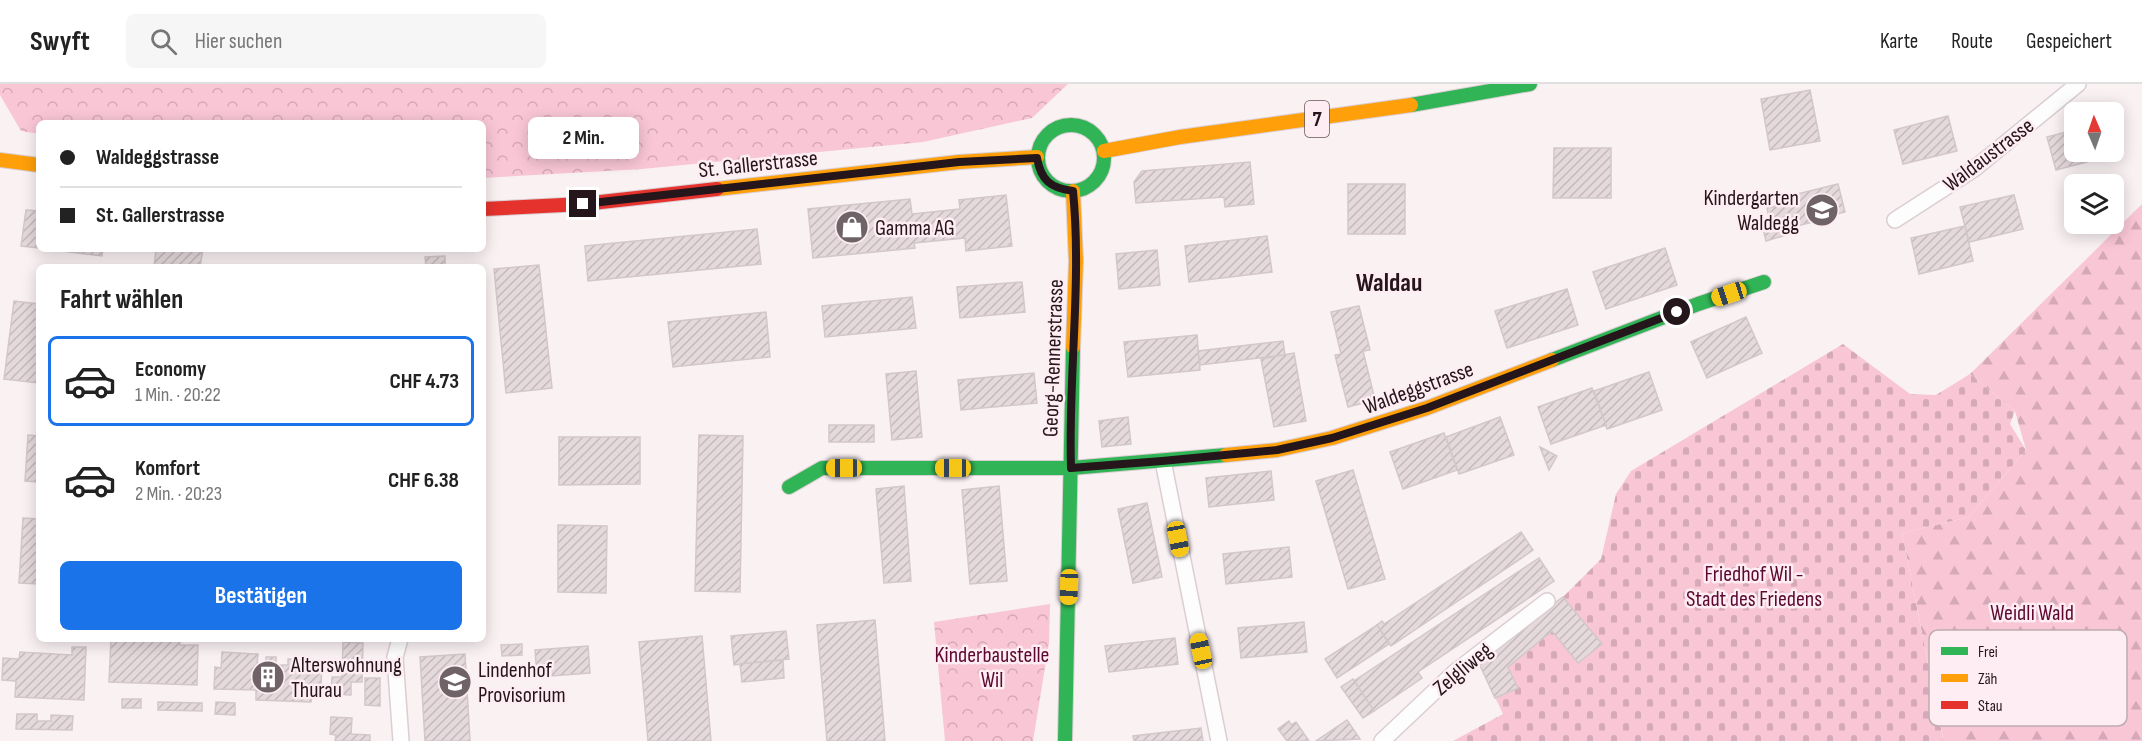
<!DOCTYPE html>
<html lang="de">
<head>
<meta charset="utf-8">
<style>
  body { margin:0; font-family:"Sofia Sans Condensed",sans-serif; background:#f6f6f6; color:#222; height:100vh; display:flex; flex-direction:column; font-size:22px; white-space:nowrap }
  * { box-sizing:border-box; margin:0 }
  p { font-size:20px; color:#767676 }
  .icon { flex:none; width:33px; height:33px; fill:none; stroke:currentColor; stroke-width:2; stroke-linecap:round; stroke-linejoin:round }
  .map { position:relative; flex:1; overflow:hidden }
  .details { position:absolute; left:36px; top:180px; width:450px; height:378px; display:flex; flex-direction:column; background:#fff; border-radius:9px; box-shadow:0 3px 15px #0003 }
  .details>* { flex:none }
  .hud { position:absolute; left:36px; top:36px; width:450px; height:132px; border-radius:9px; box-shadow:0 3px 15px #0003; display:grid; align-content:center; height:132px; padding:0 24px; background:#fff }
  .needle { width:39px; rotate:358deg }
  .buttons { position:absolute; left:2064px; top:18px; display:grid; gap:12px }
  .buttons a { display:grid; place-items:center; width:60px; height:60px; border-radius:9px; background:#fff; box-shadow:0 3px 15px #0003; font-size:30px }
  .end { position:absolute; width:27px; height:27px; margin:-14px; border:8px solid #24161b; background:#fff; box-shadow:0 0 0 3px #fff }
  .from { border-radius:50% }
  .bubble { position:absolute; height:42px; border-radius:9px; background:#fff; box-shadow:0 3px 15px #0003; font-size:20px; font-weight:700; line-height:42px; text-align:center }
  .car { position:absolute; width:18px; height:36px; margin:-18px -9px; border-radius:8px; box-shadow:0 0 4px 2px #0007; background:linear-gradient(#f5c518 24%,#345 0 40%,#f5c518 0 76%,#345 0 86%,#f5c518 0) }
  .hud b { display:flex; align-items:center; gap:21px; height:57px; font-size:22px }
  .hud b+b { border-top:2px solid #e0e0e0 }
  .hud i { width:15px; height:15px; background:#222 }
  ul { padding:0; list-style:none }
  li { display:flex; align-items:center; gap:18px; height:90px; margin:0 12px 9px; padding:0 12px; border:3px solid transparent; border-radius:9px }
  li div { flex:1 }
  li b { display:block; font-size:22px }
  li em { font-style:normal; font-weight:700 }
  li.on { border-color:#1a73e8 }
  li>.icon { width:54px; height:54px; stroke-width:1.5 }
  h2 { padding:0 24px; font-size:27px; line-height:72px }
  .cta { display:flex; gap:12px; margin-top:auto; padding:12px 24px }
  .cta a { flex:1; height:69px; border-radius:9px; background:#1a73e8; color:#fff; font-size:24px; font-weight:700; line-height:69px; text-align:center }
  header { display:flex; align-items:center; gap:36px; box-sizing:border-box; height:84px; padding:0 30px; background:#fff; border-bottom:2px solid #e0e0e0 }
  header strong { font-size:28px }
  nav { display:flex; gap:33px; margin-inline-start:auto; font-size:21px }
  .search { width:420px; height:54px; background:#f6f6f6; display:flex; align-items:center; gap:15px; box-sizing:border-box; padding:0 21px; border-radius:9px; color:#767676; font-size:22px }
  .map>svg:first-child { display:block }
  .forest { fill:url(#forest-firs) }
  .cemetery { fill:url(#cemetery-stones) }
  .park { fill:url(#park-crowns) }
  .building { fill:url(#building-hatch); stroke:#d2c7ca; stroke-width:1.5 }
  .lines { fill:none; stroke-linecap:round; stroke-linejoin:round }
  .street-casing { stroke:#daced2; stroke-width:18 }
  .fast-casing { stroke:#daced2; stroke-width:16 }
  .slow-casing { stroke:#daced2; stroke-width:16 }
  .jam-casing { stroke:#daced2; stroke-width:16 }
  .street { stroke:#fefdfd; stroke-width:15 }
  .fast { stroke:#30b455; stroke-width:14 }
  .slow { stroke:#ff9f0a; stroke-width:14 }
  .jam { stroke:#e5322d; stroke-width:14 }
  .route { stroke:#24161b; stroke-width:8 }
  .labels { text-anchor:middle; stroke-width:5; stroke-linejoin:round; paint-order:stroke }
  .shield { fill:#feedf2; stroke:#65565c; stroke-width:1.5 }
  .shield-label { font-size:21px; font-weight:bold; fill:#24161b }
  .street-label { font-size:22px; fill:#24161b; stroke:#feedf2 }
  .poi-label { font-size:22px; fill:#24161b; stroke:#feedf2; text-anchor:start }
  .park-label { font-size:22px; fill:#5c0830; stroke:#feedf2 }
  .quarter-label { font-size:26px; font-weight:bold; fill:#24161b; stroke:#feedf2 }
  .key { fill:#feedf2; stroke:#bdacb2; stroke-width:1.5 }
  .key-label { font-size:16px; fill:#24161b }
</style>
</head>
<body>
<header>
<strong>Swyft</strong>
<div class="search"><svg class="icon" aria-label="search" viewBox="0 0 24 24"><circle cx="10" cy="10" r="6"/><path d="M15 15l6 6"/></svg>Hier suchen</div>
<nav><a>Karte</a><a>Route</a><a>Gespeichert</a></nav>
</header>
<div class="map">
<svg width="2142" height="657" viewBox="0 0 2142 657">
  <defs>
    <pattern id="forest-firs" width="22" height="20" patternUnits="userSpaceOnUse" patternTransform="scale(1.5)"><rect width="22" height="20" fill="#f9c6d6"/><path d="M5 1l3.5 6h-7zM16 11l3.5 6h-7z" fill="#d5a9b7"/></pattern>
    <pattern id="cemetery-stones" width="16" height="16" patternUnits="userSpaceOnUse" patternTransform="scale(1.5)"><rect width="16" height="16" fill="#f9c6d6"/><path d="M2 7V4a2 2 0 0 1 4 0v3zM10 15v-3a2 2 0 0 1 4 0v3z" fill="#d5a9b7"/></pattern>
    <pattern id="park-crowns" width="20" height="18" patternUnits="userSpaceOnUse" patternTransform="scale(1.5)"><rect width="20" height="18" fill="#f9c6d6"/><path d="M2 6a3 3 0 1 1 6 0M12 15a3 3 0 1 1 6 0" fill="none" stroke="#d5a9b7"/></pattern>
    <pattern id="building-hatch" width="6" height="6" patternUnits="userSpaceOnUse" patternTransform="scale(1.5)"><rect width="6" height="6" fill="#e5d9dc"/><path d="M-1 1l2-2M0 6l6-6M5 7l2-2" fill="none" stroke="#c4babc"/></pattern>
  </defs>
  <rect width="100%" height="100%" fill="#faf1f3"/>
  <polygon class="forest" points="2142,120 2142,657 1936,657 1943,654 1902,449 1969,433 2026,366 2015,327 1970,290"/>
  <polygon class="cemetery" points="1843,260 1910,310 1936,311 1970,290 2015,327 2010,340 2026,366 1969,433 1902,449 1943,655 1936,657 1453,657 1503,630 1477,575 1563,513 1601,475 1616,410 1631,387"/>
  <g class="park">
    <polygon points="0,0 1068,0 1032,34 923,58 642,85 483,94 483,39 39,39 39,50 21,47 0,11"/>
    <polygon points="1050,520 1049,559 1033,657 945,657 934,538"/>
  </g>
  <g class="building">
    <polygon points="1810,6 1820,57 1770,66 1761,15"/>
    <polygon points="1948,32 1957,67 1903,80 1894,46"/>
    <polygon points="2074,46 2074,68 2114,68 2114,57 2117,70 2056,86 2047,53"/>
    <polygon points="1554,64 1611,64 1611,114 1553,114"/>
    <polygon points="1250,78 1254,120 1225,123 1224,113 1136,119 1134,98 1142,87"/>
    <rect x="1348" y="100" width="57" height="50"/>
    <polygon points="1838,100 1845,128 1837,130 1837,132 1797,142 1799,147 1766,157 1761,136 1769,134 1767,124 1794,118 1793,111"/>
    <polygon points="1006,111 1012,162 966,167 965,154 914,159 915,164 813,174 808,125 910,115 912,130 960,125 959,116"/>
    <polygon points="2014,111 2023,145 1969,158 1960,123"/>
    <polygon points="26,126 39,127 39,164 21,162"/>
    <polygon points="1965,142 1973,177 1919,190 1911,154"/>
    <polygon points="757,145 761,180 588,197 585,162"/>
    <polygon points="1267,152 1272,188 1189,198 1185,162"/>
    <polygon points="1665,164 1677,201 1606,225 1593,188"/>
    <polygon points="46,165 103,165 102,172"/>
    <polygon points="156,165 203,165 200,183 154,183"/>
    <polygon points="1157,166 1160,201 1119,205 1116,170"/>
    <polygon points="445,172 445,183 426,183 425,173"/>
    <polygon points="539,181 552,304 506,309 494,185"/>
    <polygon points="1022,198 1025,228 960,234 957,203"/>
    <polygon points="1567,205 1578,241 1507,264 1495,227"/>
    <polygon points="912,213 916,244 825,253 822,222"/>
    <polygon points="14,217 39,220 39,299 4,295"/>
    <polygon points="1359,222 1370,266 1363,267 1375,316 1348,323 1335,271 1341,270 1331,228"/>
    <polygon points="766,228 770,273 673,283 668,238"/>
    <polygon points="1746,233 1762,269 1707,294 1691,258"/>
    <polygon points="1197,251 1200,286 1128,293 1124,258"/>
    <polygon points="1283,257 1285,271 1200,281 1198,267"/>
    <polygon points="1294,269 1306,337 1274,343 1261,275"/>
    <polygon points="916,287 922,353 892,356 886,290"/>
    <polygon points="1649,288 1662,326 1607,345 1594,307"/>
    <polygon points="1034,289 1037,319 961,326 958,296"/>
    <polygon points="1592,304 1606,341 1551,360 1538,323"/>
    <polygon points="1128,333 1131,360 1102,363 1099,337"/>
    <polygon points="1500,333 1514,371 1459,390 1446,353"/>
    <rect x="829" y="341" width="45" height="17"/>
    <polygon points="1444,349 1457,386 1403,405 1390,368"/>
    <polygon points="28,351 39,352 39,398 25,397"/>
    <polygon points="699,351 743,352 740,508 695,507"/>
    <polygon points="559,353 640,353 640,400 559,401"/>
    <polygon points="1540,363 1557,372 1549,386"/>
    <polygon points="1353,386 1385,495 1348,505 1316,397"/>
    <polygon points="1271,387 1274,416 1209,423 1206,394"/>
    <polygon points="904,402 911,497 884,499 876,405"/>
    <polygon points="999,402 1007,497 970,500 962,406"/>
    <polygon points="1147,419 1162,493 1133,499 1118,425"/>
    <polygon points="23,434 39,435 39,500 19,499"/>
    <polygon points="558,441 607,442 606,509 558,508"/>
    <polygon points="1521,448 1533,466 1529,469 1391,562 1377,541 1382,537 1384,540"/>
    <polygon points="1289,463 1292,493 1226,500 1223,470"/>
    <polygon points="1539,474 1554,497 1418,588 1422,594 1374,627 1354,597"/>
    <polygon points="1563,513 1602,560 1578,579 1552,547 1508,583 1518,604 1495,614 1477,575"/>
    <polygon points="875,536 885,657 827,657 817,541"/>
    <polygon points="1304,538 1307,568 1241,574 1238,544"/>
    <polygon points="1377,541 1389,560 1337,594 1325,575"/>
    <polygon points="786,547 789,575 734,581 731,552"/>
    <polygon points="702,552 711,657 648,657 639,558"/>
    <polygon points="1175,554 1178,580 1109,588 1105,562"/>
    <polygon points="111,555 180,555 180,561 198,561 197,601 109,598"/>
    <polygon points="343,558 363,559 362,598 351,598 351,611 331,610 332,593 342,593"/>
    <polygon points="522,560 522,571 502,572 501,561"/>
    <polygon points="588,562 590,589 537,593 535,566"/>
    <polygon points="72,563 86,563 84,616 15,613 16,597 2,596 3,574 19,575 20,568 72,571"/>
    <polygon points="222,568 258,570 257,581 266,581 266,573 276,573 276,581 288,581 288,575 322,576 321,602 312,612 311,618 256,616 256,606 214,605 215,583 221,584"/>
    <polygon points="465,570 470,657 425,657 420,573"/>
    <polygon points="783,576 784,594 742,598 740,580"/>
    <polygon points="365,594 380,594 380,622 365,621"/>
    <polygon points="1353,595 1374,627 1363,634 1341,603"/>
    <rect x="122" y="615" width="19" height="9"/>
    <polygon points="158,618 202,619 202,627 158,626"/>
    <polygon points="216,618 235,619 235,631 215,630"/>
    <polygon points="17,630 37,630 37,637 51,637 51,631 73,632 72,646 16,645"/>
    <polygon points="331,633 352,634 351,650 370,651 370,657 335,657 336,651 330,650"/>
    <polygon points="1347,636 1360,655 1316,657"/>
    <polygon points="1289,637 1291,641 1296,638 1309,657 1287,657 1278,645"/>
    <polygon points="1201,644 1203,657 1134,657 1133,652"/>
  </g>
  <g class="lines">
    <defs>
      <g id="street">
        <polyline points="1895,136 1974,85 2078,0"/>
        <polyline points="1163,377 1219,657"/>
        <polyline points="400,555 395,573 401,657"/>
        <polyline points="1382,657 1455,588 1547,517"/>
      </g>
      <g id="fast">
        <polyline points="1411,21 1530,0"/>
        <circle cx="1071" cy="74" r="33"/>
        <polyline points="1552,276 1698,220 1764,198"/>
        <polyline points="789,403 822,384 1071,384 1226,371"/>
        <polyline points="1065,657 1073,263"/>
      </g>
      <g id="slow">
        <polyline points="1104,67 1180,53 1411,21"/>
        <polyline points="0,76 39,81"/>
        <polyline points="717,105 959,78 1037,73"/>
        <polyline points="1073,107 1076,177 1073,263"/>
        <polyline points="1226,371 1277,366 1332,354 1427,324 1552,276"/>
      </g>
      <polyline id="jam" points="483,125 583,120 717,105"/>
    </defs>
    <use href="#street" class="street-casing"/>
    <use href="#fast" class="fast-casing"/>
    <use href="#slow" class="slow-casing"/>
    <use href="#jam" class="jam-casing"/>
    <use href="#street" class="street"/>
    <use href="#fast" class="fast"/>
    <use href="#slow" class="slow"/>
    <use href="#jam" class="jam"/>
  </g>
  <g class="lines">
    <path class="route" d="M583 120 959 78 1037 74C1041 96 1050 104 1073 107 1082 199 1068 292 1071 384L1162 377 1277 366 1332 354 1427 324 1677 228"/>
  </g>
  <defs>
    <symbol id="school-disc" viewBox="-11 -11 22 22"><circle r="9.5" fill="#6f6367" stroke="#feedf2"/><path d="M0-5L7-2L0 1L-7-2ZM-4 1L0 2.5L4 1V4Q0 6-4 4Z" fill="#fff"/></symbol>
    <symbol id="shop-disc" viewBox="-11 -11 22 22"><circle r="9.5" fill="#6f6367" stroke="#feedf2"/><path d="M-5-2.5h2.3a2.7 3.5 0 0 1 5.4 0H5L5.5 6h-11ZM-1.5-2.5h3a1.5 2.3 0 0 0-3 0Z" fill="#fff"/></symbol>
    <symbol id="building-disc" viewBox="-11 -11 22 22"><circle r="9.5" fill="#6f6367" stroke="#feedf2"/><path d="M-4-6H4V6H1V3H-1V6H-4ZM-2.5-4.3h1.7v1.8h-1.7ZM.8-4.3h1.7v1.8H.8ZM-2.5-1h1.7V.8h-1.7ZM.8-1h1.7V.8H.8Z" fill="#fff"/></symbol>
  </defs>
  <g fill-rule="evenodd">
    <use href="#school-disc" x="1803" y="107" width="38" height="38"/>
    <use href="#shop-disc" x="833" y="124" width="38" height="38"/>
    <use href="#building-disc" x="249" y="574" width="38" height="38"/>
    <use href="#school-disc" x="436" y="579" width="38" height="38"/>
  </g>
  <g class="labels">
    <rect class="shield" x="1305" y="17" width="24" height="36" rx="4.5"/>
    <g class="shield-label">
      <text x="1317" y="42">7</text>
    </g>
    <g class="street-label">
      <text transform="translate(1988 70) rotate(-37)" y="8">Waldaustrasse</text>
      <text transform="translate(758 79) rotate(-6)" y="8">St. Gallerstrasse</text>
      <text transform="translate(1052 274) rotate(-88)" y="8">Georg-Rennerstrasse</text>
      <text transform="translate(1418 303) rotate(-20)" y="8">Waldeggstrasse</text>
      <text transform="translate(1462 584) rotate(-40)" y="8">Zelgliweg</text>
    </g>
    <g class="poi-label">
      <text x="1799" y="121" text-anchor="end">Kindergarten<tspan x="1799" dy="25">Waldegg</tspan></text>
      <text x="875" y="151">Gamma AG</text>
      <text x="291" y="588">Alterswohnung<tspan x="291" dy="25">Thurau</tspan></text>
      <text x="478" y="593">Lindenhof<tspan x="478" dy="25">Provisorium</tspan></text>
    </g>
    <g class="park-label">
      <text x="1754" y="497">Friedhof Wil -<tspan x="1754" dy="25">Stadt des Friedens</tspan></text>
      <text x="2032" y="536">Weidli Wald</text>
      <text x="992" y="578">Kinderbaustelle<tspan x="992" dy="25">Wil</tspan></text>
    </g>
    <g class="quarter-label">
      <text x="1389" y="207">Waldau</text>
    </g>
  </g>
  <rect x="1929" y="546" width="198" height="96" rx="9" class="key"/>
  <rect x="1941" y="563" width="27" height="8" fill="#30b455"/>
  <rect x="1941" y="590" width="27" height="8" fill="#ff9f0a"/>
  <rect x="1941" y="617" width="27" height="8" fill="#e5322d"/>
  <g class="key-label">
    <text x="1978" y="573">Frei</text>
    <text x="1978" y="600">Zäh</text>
    <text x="1978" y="627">Stau</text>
  </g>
</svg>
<div class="buttons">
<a><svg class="needle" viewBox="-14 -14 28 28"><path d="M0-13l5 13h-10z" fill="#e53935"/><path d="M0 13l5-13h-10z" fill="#767676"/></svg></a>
<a><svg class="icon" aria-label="layers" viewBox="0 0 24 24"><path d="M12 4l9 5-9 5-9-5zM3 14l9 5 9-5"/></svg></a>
</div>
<i class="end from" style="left:1677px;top:228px"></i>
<i class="end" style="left:583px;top:120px"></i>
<div class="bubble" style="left:528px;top:33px;width:111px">2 Min.</div>
<i class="car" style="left:1729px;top:210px;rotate:252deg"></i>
<i class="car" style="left:844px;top:384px;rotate:270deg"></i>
<i class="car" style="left:953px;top:384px;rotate:270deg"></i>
<i class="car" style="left:1178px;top:455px;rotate:169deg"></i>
<i class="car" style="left:1069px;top:503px;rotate:182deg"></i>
<i class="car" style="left:1201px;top:567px;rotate:348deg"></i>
<div class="hud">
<b><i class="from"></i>Waldeggstrasse</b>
<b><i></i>St. Gallerstrasse</b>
</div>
<section class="details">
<h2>Fahrt wählen</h2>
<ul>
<li class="on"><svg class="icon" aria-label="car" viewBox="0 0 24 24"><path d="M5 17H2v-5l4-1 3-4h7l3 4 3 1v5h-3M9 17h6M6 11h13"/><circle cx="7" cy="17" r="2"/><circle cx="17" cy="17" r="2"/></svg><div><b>Economy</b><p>1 Min. · 20:22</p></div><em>CHF 4.73</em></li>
<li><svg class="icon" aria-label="car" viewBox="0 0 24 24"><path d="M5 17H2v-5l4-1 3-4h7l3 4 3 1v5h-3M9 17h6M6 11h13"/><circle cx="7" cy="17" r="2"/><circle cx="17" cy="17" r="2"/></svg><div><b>Komfort</b><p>2 Min. · 20:23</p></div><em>CHF 6.38</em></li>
</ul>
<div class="cta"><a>Bestätigen</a></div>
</section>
</div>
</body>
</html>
